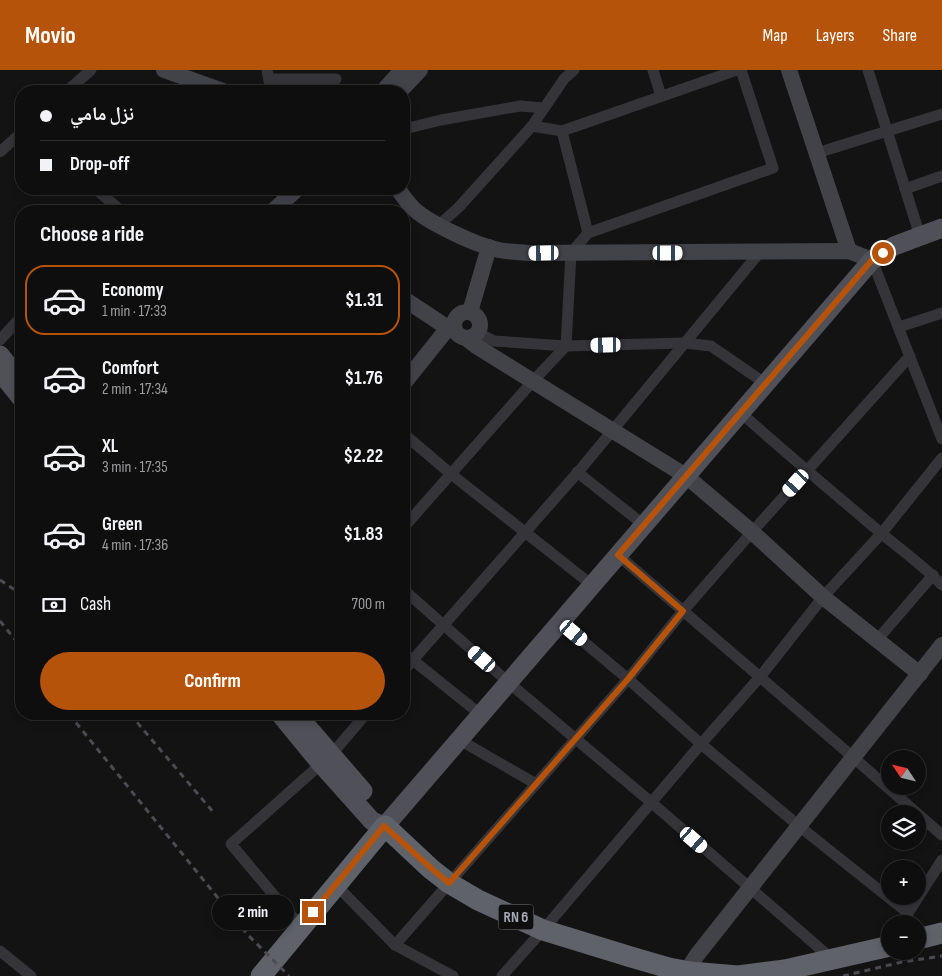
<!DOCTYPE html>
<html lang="en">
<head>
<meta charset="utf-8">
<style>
  body { margin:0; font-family:"Sofia Sans Condensed","Noto Naskh Arabic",sans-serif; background:#1c1c1d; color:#f1f3f6; height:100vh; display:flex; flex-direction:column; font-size:19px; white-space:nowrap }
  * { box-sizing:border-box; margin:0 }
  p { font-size:16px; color:#9b9c9e }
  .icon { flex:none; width:28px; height:28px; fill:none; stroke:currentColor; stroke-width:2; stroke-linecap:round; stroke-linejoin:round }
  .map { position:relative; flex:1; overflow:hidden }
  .details { position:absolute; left:15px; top:135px; width:395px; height:515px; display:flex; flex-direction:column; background:#0e0e0f; border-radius:20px; box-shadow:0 2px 8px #0003,0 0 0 1px #2e2e2f }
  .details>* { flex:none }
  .hud { position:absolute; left:15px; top:15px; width:395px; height:110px; border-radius:20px; box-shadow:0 2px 8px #0003,0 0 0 1px #2e2e2f; display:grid; align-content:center; height:110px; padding:0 25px; background:#0e0e0f }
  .needle { width:32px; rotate:305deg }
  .tools { position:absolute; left:881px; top:680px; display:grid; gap:10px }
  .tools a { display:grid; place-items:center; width:45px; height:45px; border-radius:50%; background:#0e0e0f; box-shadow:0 2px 8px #0003,0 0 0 1px #2e2e2f; font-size:25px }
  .end { position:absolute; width:22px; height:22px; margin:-11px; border:6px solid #b45309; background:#fff; box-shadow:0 0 0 2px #fff }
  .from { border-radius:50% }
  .bubble { position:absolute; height:35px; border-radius:18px; background:#0e0e0f; box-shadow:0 2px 8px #0003,0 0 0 1px #2e2e2f; font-size:16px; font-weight:700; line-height:35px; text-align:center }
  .car { position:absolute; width:15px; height:30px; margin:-15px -8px; border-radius:6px; box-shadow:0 0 4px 1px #0007; background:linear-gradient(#fff 24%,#345 0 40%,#fff 0 76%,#345 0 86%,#fff 0) }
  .hud b { display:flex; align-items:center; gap:18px; height:48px; font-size:19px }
  .hud b+b { border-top:1px solid #2e2e2f }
  .hud i { width:12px; height:12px; background:#f1f3f6 }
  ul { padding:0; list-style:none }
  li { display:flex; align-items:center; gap:15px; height:70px; margin:0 10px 8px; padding:0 15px; border:2px solid transparent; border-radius:20px }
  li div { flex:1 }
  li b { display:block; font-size:19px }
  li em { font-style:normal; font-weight:700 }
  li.current { border-color:#b45309 }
  li>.icon { width:45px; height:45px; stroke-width:1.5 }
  h2 { padding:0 25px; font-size:22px; line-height:60px }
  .pay { display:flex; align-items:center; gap:12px; height:55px; padding:0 25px; font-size:19px }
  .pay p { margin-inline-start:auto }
  .primary-button { display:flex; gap:10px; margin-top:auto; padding:10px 25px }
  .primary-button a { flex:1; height:58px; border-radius:30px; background:#b45309; color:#fff; font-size:20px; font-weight:700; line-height:58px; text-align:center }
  header { display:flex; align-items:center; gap:30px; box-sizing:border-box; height:70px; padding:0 25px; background:#b45309; color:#fff }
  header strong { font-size:24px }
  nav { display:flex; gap:28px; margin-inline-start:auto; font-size:18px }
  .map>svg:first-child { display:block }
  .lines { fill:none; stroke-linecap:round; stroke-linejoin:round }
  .street { stroke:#343439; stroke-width:11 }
  .secondary { stroke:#424349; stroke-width:16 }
  .primary { stroke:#505158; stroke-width:19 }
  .highway { stroke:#60626a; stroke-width:21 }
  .rail { stroke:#4b4c52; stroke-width:3; stroke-dasharray:6 5; stroke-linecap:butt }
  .route { stroke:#b45309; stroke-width:6 }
  .labels { text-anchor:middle; stroke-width:4; stroke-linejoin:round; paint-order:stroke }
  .shield { fill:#0e0e0f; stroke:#787a82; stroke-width:1 }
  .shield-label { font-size:15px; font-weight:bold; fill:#a5a9b4 }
</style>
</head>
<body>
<header>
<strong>Movio</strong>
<nav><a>Map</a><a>Layers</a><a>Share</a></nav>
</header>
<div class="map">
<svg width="942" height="906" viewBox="0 0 942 906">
  <rect width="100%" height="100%" fill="#131314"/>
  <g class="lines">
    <g class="street">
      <polyline points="267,0 271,21"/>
      <polyline points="653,0 661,26"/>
      <polyline points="868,0 920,166"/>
      <polyline points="269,9 336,9"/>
      <polyline points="67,21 91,0"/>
      <polyline points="532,56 562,61 737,0"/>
      <polyline points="404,59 441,50 520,36 544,38"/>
      <polyline points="562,61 588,163"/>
      <polyline points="0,82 21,63"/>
      <polyline points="817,83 942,44"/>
      <polyline points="96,119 121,141"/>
      <polyline points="905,119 942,106"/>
      <polyline points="439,155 459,137 532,56 564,9 574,0"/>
      <polyline points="872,190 942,369"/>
      <polyline points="899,257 942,243"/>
      <polyline points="478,263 494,271 566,276 685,273 711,276 766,314"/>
      <polyline points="0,270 21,247"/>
      <path d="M741 343C785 382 830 420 875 458 897 477 922 494 942 515"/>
      <polyline points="404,364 451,404 592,515"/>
      <polyline points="577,402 644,455"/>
      <polyline points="404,457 533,311 566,276 571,183 588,163 773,98 741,0"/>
      <polyline points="618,485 854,688 942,765"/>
      <polyline points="404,520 508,612 652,733 832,889"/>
      <polyline points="560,552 628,609 701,674 799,756 908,843"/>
      <polyline points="877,570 933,505"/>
      <polyline points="404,583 480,644"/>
      <polyline points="404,600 579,401 760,182"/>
      <polyline points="458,669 536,714"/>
      <polyline points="336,815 395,875 453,906"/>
      <polyline points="901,854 942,790"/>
      <polyline points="302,857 288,842 231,774 331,685 366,644"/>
      <polyline points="395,875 628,609 683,541 752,462 910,286"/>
      <polyline points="0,881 31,906"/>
      <polyline points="502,906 543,860 701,674 760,607 823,527 881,464 942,388"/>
    </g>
    <g class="secondary">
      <polyline points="164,0 223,21"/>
      <polyline points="789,0 849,181"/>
      <polyline points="383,21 402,0"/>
      <polyline points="400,21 420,0"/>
      <path d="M398 119C403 126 408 134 415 140 431 154 478 176 499 180 509 182 520 182 530 183L849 181 872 190"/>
      <polyline points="273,141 297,119"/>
      <polyline points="404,229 448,258 404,313"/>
      <circle cx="467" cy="255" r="13"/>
      <polyline points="470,242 489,177"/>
      <polyline points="467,269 476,276 686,406 752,462 823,527 920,604"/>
      <polyline points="686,902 697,885 942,575"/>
    </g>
    <g class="primary">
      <polyline points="0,285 20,310"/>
      <polyline points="0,302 21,328"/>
      <polyline points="280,644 321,694 372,751 385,756"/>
      <polyline points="299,647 363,721"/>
      <polyline points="385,756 872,190 894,176 942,158"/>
    </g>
    <g class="highway">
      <polyline points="918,869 942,863"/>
      <polyline points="261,906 385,756 431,799 449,813 478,830 543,860 631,887 669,898 690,902 738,906 785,900 890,876"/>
    </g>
    <g class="rail">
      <polyline points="0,510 21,524"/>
      <polyline points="0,551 21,577"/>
      <polyline points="69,644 248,865 289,906"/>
      <polyline points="130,644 214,743"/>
      <polyline points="843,906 902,892 942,886"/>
    </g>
  </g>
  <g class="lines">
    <polyline class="route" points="313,842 384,756 432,799 449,813 628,609 683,541 618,485 872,190 883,183"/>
  </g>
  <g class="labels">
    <rect class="shield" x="498.5" y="834.5" width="35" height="25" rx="4"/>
    <g class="shield-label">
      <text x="516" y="852">RN 6</text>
    </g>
  </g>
</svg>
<div class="tools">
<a><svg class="needle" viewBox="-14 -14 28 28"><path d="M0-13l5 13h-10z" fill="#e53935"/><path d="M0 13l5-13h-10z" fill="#9b9c9e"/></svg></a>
<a><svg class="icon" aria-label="layers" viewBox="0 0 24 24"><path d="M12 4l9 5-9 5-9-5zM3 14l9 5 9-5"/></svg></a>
<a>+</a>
<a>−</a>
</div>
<i class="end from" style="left:883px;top:183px"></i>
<i class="end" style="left:313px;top:842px"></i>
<div class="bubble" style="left:212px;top:825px;width:82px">2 min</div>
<i class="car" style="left:544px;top:183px;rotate:269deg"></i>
<i class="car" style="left:668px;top:183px;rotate:90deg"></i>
<i class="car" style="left:606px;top:275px;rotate:269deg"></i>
<i class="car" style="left:796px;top:413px;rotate:222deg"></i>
<i class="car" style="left:574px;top:563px;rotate:130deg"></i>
<i class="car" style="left:482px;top:589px;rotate:311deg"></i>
<i class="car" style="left:694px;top:770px;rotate:131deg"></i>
<div class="hud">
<b><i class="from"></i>نزل مامي</b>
<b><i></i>Drop-off</b>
</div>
<section class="details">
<h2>Choose a ride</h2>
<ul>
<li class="current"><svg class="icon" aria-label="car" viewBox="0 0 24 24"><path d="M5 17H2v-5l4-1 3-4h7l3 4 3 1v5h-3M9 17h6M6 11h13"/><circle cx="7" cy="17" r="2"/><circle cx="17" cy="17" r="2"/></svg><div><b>Economy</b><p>1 min · 17:33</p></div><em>$1.31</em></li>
<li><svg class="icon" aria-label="car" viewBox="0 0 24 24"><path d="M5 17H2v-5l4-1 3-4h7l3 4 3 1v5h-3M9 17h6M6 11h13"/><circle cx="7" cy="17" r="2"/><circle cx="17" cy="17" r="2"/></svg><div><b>Comfort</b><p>2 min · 17:34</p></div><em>$1.76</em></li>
<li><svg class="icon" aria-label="car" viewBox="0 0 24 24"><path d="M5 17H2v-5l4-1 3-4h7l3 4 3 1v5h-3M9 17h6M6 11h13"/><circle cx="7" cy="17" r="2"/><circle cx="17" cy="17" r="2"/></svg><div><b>XL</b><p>3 min · 17:35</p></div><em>$2.22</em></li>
<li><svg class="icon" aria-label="car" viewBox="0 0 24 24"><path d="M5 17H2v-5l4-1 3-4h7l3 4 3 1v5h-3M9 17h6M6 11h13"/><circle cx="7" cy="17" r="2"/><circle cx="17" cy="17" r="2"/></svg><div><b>Green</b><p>4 min · 17:36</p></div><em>$1.83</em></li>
</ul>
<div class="pay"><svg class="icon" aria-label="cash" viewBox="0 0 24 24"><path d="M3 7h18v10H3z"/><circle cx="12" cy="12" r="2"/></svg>Cash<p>700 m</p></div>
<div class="primary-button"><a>Confirm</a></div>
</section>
</div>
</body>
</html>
